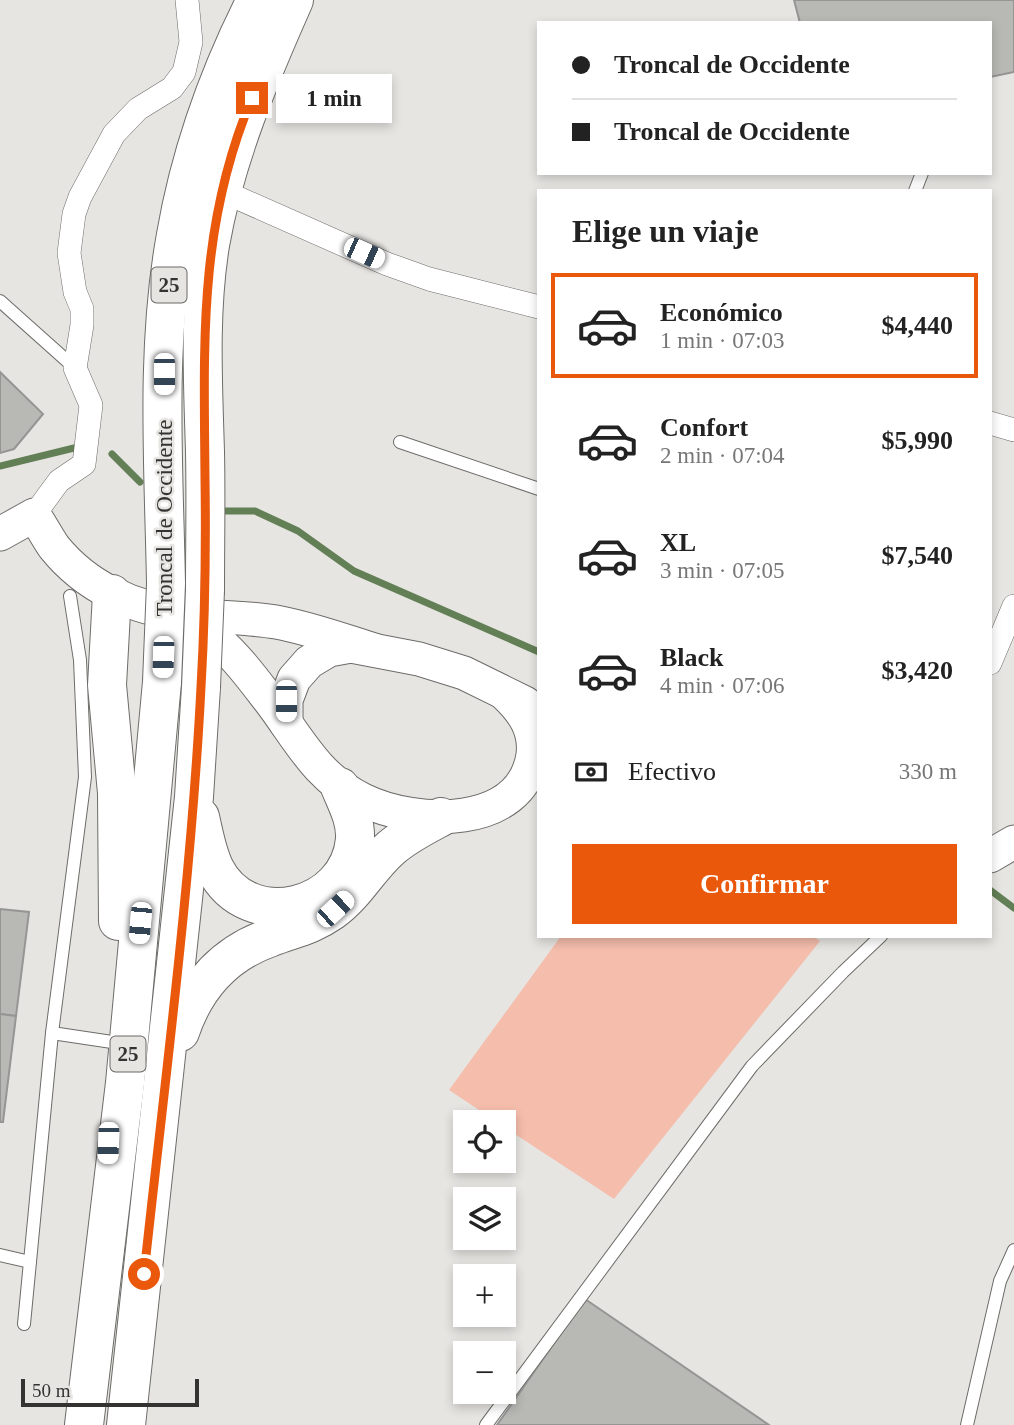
<!DOCTYPE html>
<html lang="es">
<head>
<meta charset="utf-8">
<style>
  body { margin:0; font-family:Georgia,serif; background:#f6f6f6; color:#222; height:100vh; display:flex; flex-direction:column; font-size:26px; white-space:nowrap }
  * { box-sizing:border-box; margin:0 }
  p { font-size:23px; color:#767676 }
  .icon { flex:none; width:38px; height:38px; fill:none; stroke:currentColor; stroke-width:2; stroke-linecap:round; stroke-linejoin:round }
  .map { position:relative; flex:1; overflow:hidden }
  .details { position:absolute; left:537px; top:189px; width:455px; height:749px; display:flex; flex-direction:column; background:#fff; border-radius:0px; box-shadow:0 4px 10px #0003 }
  .details>* { flex:none }
  .guide { position:absolute; left:537px; top:21px; width:455px; height:154px; border-radius:0px; box-shadow:0 4px 10px #0003; display:grid; align-content:center; height:154px; padding:0 35px; background:#fff }
  .tools { position:absolute; left:453px; top:1110px; display:grid; gap:14px }
  .tools a { display:grid; place-items:center; width:63px; height:63px; border-radius:0px; background:#fff; box-shadow:0 4px 10px #0003; font-size:35px }
  .scale { position:absolute; left:21px; bottom:18px; width:178px; box-sizing:border-box; padding-left:7px; border:4px solid #343332; border-top:0; font-size:19px; line-height:24px; white-space:nowrap; color:#343332; -webkit-text-stroke:5px #e7e5e2; paint-order:stroke }
  .end { position:absolute; width:32px; height:32px; margin:-16px; border:9px solid #ea580c; background:#fff; box-shadow:0 0 0 4px #fff }
  .from { border-radius:50% }
  .bubble { position:absolute; height:49px; border-radius:0px; background:#fff; box-shadow:0 4px 10px #0003; font-size:23px; font-weight:700; line-height:49px; text-align:center }
  .car { position:absolute; width:21px; height:42px; margin:-21px -10px; border-radius:9px; box-shadow:0 0 5px 2px #0007; background:linear-gradient(#fff 24%,#345 0 40%,#fff 0 76%,#345 0 86%,#fff 0) }
  .guide b { display:flex; align-items:center; gap:24px; height:66px; font-size:26px }
  .guide b+b { border-top:2px solid #e0e0e0 }
  .guide i { width:18px; height:18px; background:#222 }
  ul { padding:0; list-style:none }
  li { display:flex; align-items:center; gap:21px; height:105px; margin:0 14px 10px; padding:0 21px; border:4px solid transparent; border-radius:0px }
  li div { flex:1 }
  li b { display:block; font-size:26px }
  li em { font-style:normal; font-weight:700 }
  li.selected { border-color:#ea580c }
  li>.icon { width:63px; height:63px; stroke-width:1.5 }
  h2 { padding:0 35px; font-size:32px; line-height:84px }
  .pay { display:flex; align-items:center; gap:18px; height:77px; padding:0 35px; font-size:26px }
  .pay p { margin-inline-start:auto }
  .cta { display:flex; gap:14px; margin-top:auto; padding:14px 35px }
  .cta a { flex:1; height:80px; border-radius:0px; background:#ea580c; color:#fff; font-size:28px; font-weight:700; line-height:80px; text-align:center }
  .map>svg:first-child { display:block }
  .green { fill:#f5bdac }
  .lines { fill:none; stroke-linecap:round; stroke-linejoin:round }
  .stream { stroke:#627f56; stroke-width:7 }
  .building { fill:#b8b8b5; stroke:#959693; stroke-width:2 }
  .lane-casing { stroke:#6d6c69; stroke-width:14 }
  .street-casing { stroke:#6d6c69; stroke-width:24 }
  .secondary-casing { stroke:#6d6c69; stroke-width:35 }
  .highway-casing { stroke:#6d6c69; stroke-width:40 }
  .lane { stroke:#fff; stroke-width:12 }
  .street { stroke:#fff; stroke-width:23 }
  .secondary { stroke:#fff; stroke-width:33 }
  .highway { stroke:#fff; stroke-width:38 }
  .highway-bridge-casing { stroke:#6d6c69; stroke-width:40; stroke-linecap:butt }
  .highway-bridge { stroke:#fff; stroke-width:38 }
  .route { stroke:#ea580c; stroke-width:9 }
  .labels { text-anchor:middle; stroke-width:5; stroke-linejoin:round; paint-order:stroke }
  .shield { fill:#e7e5e2; stroke:#6a6867; stroke-width:2 }
  .shield-label { font-size:21px; font-weight:bold; fill:#343332 }
  .street-label { font-size:23px; fill:#343332; stroke:#e7e5e2 }
</style>
</head>
<body>
<div class="map">
<svg width="1014" height="1425" viewBox="0 0 1014 1425">
  <rect width="100%" height="100%" fill="#e7e5e2"/>
  <polygon class="green" points="561,936 812,936 820,941 614,1199 504,1127 504,1122 497,1122 449,1090"/>
  <g class="lines">
    <g class="stream">
      <polyline points="112,454 140,482"/>
      <polyline points="0,466 74,448"/>
      <polyline points="225,511 255,511 298,531 354,571 539,652"/>
      <polyline points="990,890 1014,908"/>
    </g>
  </g>
  <g class="building">
    <polygon points="794,0 1014,0 1014,72 990,77 990,23 800,23"/>
    <polygon points="0,372 43,414 14,449 0,453"/>
    <polygon points="0,909 29,912 16,1016 0,1014"/>
    <polygon points="0,1014 16,1016 3,1122 0,1122"/>
    <polygon points="585,1299 769,1425 497,1425"/>
  </g>
  <g class="lines">
    <defs>
      <g id="lane">
        <polyline points="915,191 922,173"/>
        <polyline points="0,301 75,368"/>
        <polyline points="400,442 539,489"/>
        <polyline points="52,1033 85,777 80,660 70,596"/>
        <polyline points="0,1255 30,1262"/>
        <polyline points="24,1324 52,1033 112,1042"/>
        <polyline points="486,1425 752,1066 843,972 881,936"/>
        <polyline points="967,1425 1000,1281 1014,1250"/>
      </g>
      <g id="street">
        <polyline points="222,191 387,264 429,279 539,307"/>
        <polyline points="990,423 1014,430"/>
        <polyline points="34,515 59,481 84,464 91,405 75,368 82,325 82,309 75,292 69,253 74,214 80,197 114,134 138,109 172,88 184,72 191,42 187,0"/>
        <polyline points="990,663 1014,606"/>
      </g>
      <g id="secondary">
        <path d="M0 534 34 515C41 525 47 537 54 547 86 587 134 609 184 614 214 618 246 617 276 622 309 628 342 640 374 650"/>
        <path d="M187 618C197 625 208 631 217 640 238 658 256 683 273 705 301 743 318 778 363 800 416 826 522 829 533 755 536 729 523 711 505 694"/>
        <polyline points="286,723 286,700 294,679 309,662 329,650 351,646 419,659 464,673 525,703"/>
        <polyline points="990,856 1014,842"/>
      </g>
      <g id="highway">
        <path d="M166 584C164 469 155 349 176 235 190 154 219 73 256 0"/>
        <path d="M205 590C205 544 206 498 205 452 203 383 199 313 210 245 225 159 259 79 294 0"/>
        <polyline points="112,594 107,685 117,793 118,921"/>
        <path d="M200 817C204 834 207 853 215 869 248 934 349 910 355 839 356 820 347 804 340 787"/>
        <path d="M180 1032C195 987 224 954 269 938 294 928 309 927 332 911 356 894 369 867 391 848 406 835 424 826 441 817"/>
        <polyline points="84,1425 125,1083 162,682"/>
        <polyline points="126,1425 194,797 201,687"/>
      </g>
    </defs>
    <use href="#lane" class="lane-casing"/>
    <use href="#street" class="street-casing"/>
    <use href="#secondary" class="secondary-casing"/>
    <use href="#highway" class="highway-casing"/>
    <use href="#lane" class="lane"/>
    <use href="#street" class="street"/>
    <use href="#secondary" class="secondary"/>
    <use href="#highway" class="highway"/>
    <defs>
      <g id="highway-bridge">
        <polyline points="162,682 166,584"/>
        <polyline points="201,687 205,590"/>
      </g>
    </defs>
    <use href="#highway-bridge" class="highway-bridge-casing"/>
    <use href="#highway-bridge" class="highway-bridge"/>
  </g>
  <g class="lines">
    <path class="route" d="M144 1274C165 1079 191 883 201 687 205 618 206 548 205 479 204 344 198 226 252 98"/>
  </g>
  <g class="labels">
    <g class="shield">
      <rect x="151.5" y="267.5" width="35" height="35" rx="5"/>
      <rect x="110.5" y="1036.5" width="35" height="35" rx="5"/>
    </g>
    <g class="shield-label">
      <text x="169" y="292">25</text>
      <text x="128" y="1061">25</text>
    </g>
    <g class="street-label">
      <text transform="translate(164 518) rotate(-90)" y="8">Troncal de Occidente</text>
    </g>
  </g>
</svg>
<div class="tools">
<a><svg class="icon" aria-label="locate" viewBox="0 0 24 24"><circle cx="12" cy="12" r="6"/><path d="M12 2v4M12 18v4M2 12h4M18 12h4"/></svg></a>
<a><svg class="icon" aria-label="layers" viewBox="0 0 24 24"><path d="M12 4l9 5-9 5-9-5zM3 14l9 5 9-5"/></svg></a>
<a>+</a>
<a>−</a>
</div>
<div class="scale">50 m</div>
<i class="end from" style="left:144px;top:1274px"></i>
<i class="end" style="left:252px;top:98px"></i>
<div class="bubble" style="left:276px;top:74px;width:116px">1 min</div>
<i class="car" style="left:364px;top:253px;rotate:114deg"></i>
<i class="car" style="left:164px;top:374px;rotate:180deg"></i>
<i class="car" style="left:163px;top:657px;rotate:182deg"></i>
<i class="car" style="left:286px;top:701px;rotate:180deg"></i>
<i class="car" style="left:335px;top:909px;rotate:47deg"></i>
<i class="car" style="left:140px;top:923px;rotate:185deg"></i>
<i class="car" style="left:108px;top:1143px;rotate:182deg"></i>
<div class="guide">
<b><i class="from"></i>Troncal de Occidente</b>
<b><i></i>Troncal de Occidente</b>
</div>
<section class="details">
<h2>Elige un viaje</h2>
<ul>
<li class="selected"><svg class="icon" aria-label="car" viewBox="0 0 24 24"><path d="M5 17H2v-5l4-1 3-4h7l3 4 3 1v5h-3M9 17h6M6 11h13"/><circle cx="7" cy="17" r="2"/><circle cx="17" cy="17" r="2"/></svg><div><b>Económico</b><p>1 min · 07:03</p></div><em>$4,440</em></li>
<li><svg class="icon" aria-label="car" viewBox="0 0 24 24"><path d="M5 17H2v-5l4-1 3-4h7l3 4 3 1v5h-3M9 17h6M6 11h13"/><circle cx="7" cy="17" r="2"/><circle cx="17" cy="17" r="2"/></svg><div><b>Confort</b><p>2 min · 07:04</p></div><em>$5,990</em></li>
<li><svg class="icon" aria-label="car" viewBox="0 0 24 24"><path d="M5 17H2v-5l4-1 3-4h7l3 4 3 1v5h-3M9 17h6M6 11h13"/><circle cx="7" cy="17" r="2"/><circle cx="17" cy="17" r="2"/></svg><div><b>XL</b><p>3 min · 07:05</p></div><em>$7,540</em></li>
<li><svg class="icon" aria-label="car" viewBox="0 0 24 24"><path d="M5 17H2v-5l4-1 3-4h7l3 4 3 1v5h-3M9 17h6M6 11h13"/><circle cx="7" cy="17" r="2"/><circle cx="17" cy="17" r="2"/></svg><div><b>Black</b><p>4 min · 07:06</p></div><em>$3,420</em></li>
</ul>
<div class="pay"><svg class="icon" aria-label="cash" viewBox="0 0 24 24"><path d="M3 7h18v10H3z"/><circle cx="12" cy="12" r="2"/></svg>Efectivo<p>330 m</p></div>
<div class="cta"><a>Confirmar</a></div>
</section>
</div>
</body>
</html>
